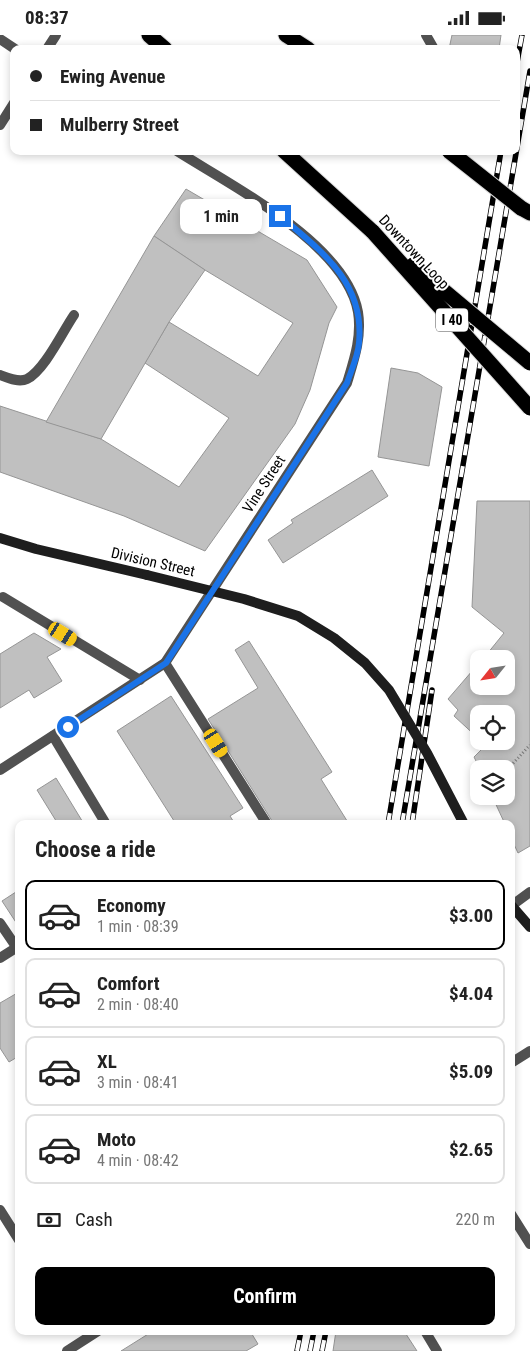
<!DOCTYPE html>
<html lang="en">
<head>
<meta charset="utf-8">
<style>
  body { margin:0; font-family:"Roboto Condensed",sans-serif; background:#f2f2f2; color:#222; height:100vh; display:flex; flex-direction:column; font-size:19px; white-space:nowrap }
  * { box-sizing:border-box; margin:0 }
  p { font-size:16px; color:#767676 }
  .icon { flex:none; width:28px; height:28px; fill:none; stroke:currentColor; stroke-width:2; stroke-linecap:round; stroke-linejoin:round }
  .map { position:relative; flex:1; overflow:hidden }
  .drawer { position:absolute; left:15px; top:785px; width:500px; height:515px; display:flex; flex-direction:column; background:#fff; border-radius:10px; box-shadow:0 2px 8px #0003 }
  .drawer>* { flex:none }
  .hud { position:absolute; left:10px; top:10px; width:510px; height:110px; border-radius:10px; box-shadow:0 2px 8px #0003; display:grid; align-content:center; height:110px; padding:0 20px; background:#fff }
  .needle { width:32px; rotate:240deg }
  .controls { position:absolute; left:470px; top:615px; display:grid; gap:10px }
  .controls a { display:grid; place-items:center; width:45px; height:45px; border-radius:10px; background:#fff; box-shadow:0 2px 8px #0003; font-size:25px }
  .end { position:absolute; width:22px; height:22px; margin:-11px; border:6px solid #1a73e8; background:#fff; box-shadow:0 0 0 2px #fff }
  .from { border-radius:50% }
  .bubble { position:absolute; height:35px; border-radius:10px; background:#fff; box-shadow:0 2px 8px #0003; font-size:16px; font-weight:700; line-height:35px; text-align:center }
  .car { position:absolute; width:15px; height:30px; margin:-15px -8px; border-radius:6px; box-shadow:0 0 4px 1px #0007; background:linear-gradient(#f5c518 24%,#345 0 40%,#f5c518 0 76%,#345 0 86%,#f5c518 0) }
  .hud b { display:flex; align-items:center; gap:18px; height:48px; font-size:19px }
  .hud b+b { border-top:1px solid #e0e0e0 }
  .hud i { width:12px; height:12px; background:#222 }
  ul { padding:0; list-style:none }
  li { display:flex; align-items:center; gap:15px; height:70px; margin:0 10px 8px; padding:0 10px; border:2px solid #e0e0e0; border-radius:10px }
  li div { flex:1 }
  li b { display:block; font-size:19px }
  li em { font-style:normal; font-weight:700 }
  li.on { border-color:#000 }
  li>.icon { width:45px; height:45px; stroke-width:1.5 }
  h2 { padding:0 20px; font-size:22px; line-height:60px }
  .pay { display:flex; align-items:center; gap:12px; height:55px; padding:0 20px; font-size:19px }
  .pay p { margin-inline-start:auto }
  .cta { display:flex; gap:10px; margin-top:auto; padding:10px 20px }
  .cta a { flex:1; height:58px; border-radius:10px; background:#000; color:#fff; font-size:20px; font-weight:700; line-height:58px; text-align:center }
  .status { display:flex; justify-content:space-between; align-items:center; height:35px; padding:0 25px; background:#fff; direction:ltr }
  .status svg { height:14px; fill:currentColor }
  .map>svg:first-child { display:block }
  .building { fill:#c0c0c0; stroke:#959595 }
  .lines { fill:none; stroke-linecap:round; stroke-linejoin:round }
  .motorway-casing { stroke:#dbdbdb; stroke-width:17 }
  .path { stroke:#737373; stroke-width:3; stroke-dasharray:1 2.5; stroke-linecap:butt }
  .service { stroke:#515151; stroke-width:10 }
  .minor { stroke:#515151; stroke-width:10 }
  .tertiary { stroke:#515151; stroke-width:10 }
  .secondary { stroke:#1e1e1e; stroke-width:10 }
  .motorway { stroke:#000; stroke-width:15 }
  .rail-casing { stroke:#000; stroke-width:5.5 }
  .rail { stroke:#fff; stroke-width:4; stroke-dasharray:11; stroke-linecap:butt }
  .motorway-bridge-casing { stroke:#dbdbdb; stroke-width:17; stroke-linecap:butt }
  .secondary-bridge { stroke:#1e1e1e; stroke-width:10 }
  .motorway-bridge { stroke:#000; stroke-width:15 }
  .route { stroke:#1a73e8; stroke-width:6 }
  .labels { text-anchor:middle; stroke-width:4; stroke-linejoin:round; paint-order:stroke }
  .shield { fill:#fff; stroke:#4c4c4c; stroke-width:1 }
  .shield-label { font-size:14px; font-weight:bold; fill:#000 }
  .street-label { font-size:15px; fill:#000; stroke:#fff }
</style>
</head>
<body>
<div class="status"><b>08:37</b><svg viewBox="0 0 49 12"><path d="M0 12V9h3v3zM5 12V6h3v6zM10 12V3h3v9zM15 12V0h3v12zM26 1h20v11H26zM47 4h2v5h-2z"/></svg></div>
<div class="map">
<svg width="530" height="1316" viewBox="0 0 530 1316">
  <rect width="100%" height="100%" fill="#fff"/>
  <g class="building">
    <polygon points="452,0 501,0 499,14 449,14"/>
    <polygon points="186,154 307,225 337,272 329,288 310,355 295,389 205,516 124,481 0,437 0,371 101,404 179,452 229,383 145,328 169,287 258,341 293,288 205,235 154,201"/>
    <polygon points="154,201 205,235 169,287 101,404 46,387"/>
    <polygon points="391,333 418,338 442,352 429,431 378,422"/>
    <polygon points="372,435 388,461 283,528 268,505 293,488 291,485"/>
    <polygon points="477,466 530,466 530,811 518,818 511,803 511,789 505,789 492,761 506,761 506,734 480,734 474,722 486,710 482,706 506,706 506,679 479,679 479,704 454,681 458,675 448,664 479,628 479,651 506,651 506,624 483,624 504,598 472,572"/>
    <polygon points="34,598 61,614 47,622 62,646 34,663 29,655 0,673 0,619"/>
    <polygon points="249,606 332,737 321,744 349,789 274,789 208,684 258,653 235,615"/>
    <polygon points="171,661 243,773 230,781 235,789 176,789 117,696"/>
    <polygon points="56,743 84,789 58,789 37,755"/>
    <polygon points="19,855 19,892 2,866"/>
    <polygon points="19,957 19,1021 9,1027 0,1013 0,968"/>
    <polygon points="153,1296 250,1296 258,1309 246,1316 121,1316"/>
    <polygon points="336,1296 404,1296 417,1316 333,1316"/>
  </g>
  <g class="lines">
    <defs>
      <g id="motorway">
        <polyline points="149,0 165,14"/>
        <polyline points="286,0 308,14"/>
        <polyline points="284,116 373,197"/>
        <polyline points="521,173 530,178"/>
      </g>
    </defs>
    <use href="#motorway" class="motorway-casing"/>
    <g class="path">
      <polyline points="506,736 530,710"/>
      <polyline points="481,764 483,761"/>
    </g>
    <g class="service">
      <polyline points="426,0 434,14"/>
      <path d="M0 340C8 343 19 348 27 344 44 336 63 296 74 280"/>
      <polyline points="165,628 267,789"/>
      <polyline points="511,871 530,857"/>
      <polyline points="0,888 19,916"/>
      <polyline points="0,923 19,911"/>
      <polyline points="511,1179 530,1209"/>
    </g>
    <g class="minor">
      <polyline points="0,4 15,14"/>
      <polyline points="3,562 140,645"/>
      <polyline points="53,701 106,789"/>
      <path d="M0 735 165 628 347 348C354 325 362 302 358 277 346 209 232 151 177 116"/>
      <polyline points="511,1028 530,1016"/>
      <polyline points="0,1175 19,1205"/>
      <polyline points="425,1296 437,1316"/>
      <polyline points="67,1316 98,1296"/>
    </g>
    <g class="tertiary">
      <polyline points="47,14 56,0"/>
      <polyline points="0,90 14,68"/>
    </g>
    <g class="secondary">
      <polyline points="0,503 36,514 147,540"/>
      <polyline points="511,870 530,892"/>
    </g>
    <use href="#motorway" class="motorway"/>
    <defs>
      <g id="rail">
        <polyline points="516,33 522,0"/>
        <polyline points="388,789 501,116"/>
        <polyline points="402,789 530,36"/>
        <polyline points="412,789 432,655"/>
        <polyline points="297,1316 301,1296"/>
        <polyline points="310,1316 314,1296"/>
        <polyline points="322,1316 326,1296"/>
      </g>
    </defs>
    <use href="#rail" class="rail-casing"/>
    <use href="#rail" class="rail"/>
    <defs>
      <g id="motorway-bridge">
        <polyline points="449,116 521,173"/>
        <polyline points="373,197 530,373"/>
        <polyline points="413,230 530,328"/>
      </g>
    </defs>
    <use href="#motorway-bridge" class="motorway-bridge-casing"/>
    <polyline class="secondary-bridge" points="147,540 244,564 298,581 334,603 365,628 389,655 427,718 464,789"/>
    <use href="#motorway-bridge" class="motorway-bridge"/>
  </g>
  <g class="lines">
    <path class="route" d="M68 692 166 628 347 348C351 336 358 321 359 308 365 247 321 216 280 181"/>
  </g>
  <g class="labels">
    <rect class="shield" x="436" y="273.5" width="32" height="23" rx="4"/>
    <g class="shield-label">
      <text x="452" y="290">I 40</text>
    </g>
    <g class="street-label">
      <text transform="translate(414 217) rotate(47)" y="5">Downtown Loop</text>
      <text transform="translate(264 449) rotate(-57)" y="5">Vine Street</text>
      <text transform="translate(153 527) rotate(13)" y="5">Division Street</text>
    </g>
  </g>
</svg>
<div class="controls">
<a><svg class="needle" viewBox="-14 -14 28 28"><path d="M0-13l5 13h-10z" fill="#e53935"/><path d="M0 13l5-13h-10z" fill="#767676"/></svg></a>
<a><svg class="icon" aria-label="locate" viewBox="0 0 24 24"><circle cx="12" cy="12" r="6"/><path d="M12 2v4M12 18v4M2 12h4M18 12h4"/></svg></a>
<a><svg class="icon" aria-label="layers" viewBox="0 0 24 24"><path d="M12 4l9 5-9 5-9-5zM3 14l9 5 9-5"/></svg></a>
</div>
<i class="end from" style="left:68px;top:692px"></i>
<i class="end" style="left:280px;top:181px"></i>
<div class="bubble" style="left:180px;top:164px;width:82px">1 min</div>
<i class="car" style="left:63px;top:599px;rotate:121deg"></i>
<i class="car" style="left:216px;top:708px;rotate:148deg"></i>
<div class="hud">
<b><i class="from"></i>Ewing Avenue</b>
<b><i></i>Mulberry Street</b>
</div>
<section class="drawer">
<h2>Choose a ride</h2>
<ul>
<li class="on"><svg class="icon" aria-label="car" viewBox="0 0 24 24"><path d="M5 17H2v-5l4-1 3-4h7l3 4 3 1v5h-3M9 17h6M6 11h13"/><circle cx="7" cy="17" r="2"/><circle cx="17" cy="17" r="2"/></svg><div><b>Economy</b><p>1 min · 08:39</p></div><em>$3.00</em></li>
<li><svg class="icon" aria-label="car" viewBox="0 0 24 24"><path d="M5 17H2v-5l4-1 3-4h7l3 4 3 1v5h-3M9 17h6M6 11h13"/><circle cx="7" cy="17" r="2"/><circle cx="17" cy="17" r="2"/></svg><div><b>Comfort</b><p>2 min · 08:40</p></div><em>$4.04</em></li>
<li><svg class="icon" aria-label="car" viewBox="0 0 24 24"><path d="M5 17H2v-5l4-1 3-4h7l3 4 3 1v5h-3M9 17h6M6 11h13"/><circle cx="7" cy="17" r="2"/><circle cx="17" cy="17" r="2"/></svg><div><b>XL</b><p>3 min · 08:41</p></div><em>$5.09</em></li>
<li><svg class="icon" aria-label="car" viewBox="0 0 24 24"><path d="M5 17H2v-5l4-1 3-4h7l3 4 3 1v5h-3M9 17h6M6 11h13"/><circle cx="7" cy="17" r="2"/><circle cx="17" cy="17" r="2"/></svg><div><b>Moto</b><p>4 min · 08:42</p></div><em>$2.65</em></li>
</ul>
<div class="pay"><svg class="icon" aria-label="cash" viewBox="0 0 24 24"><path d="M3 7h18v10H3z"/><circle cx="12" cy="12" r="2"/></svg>Cash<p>220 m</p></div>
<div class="cta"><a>Confirm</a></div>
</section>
</div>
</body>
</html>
